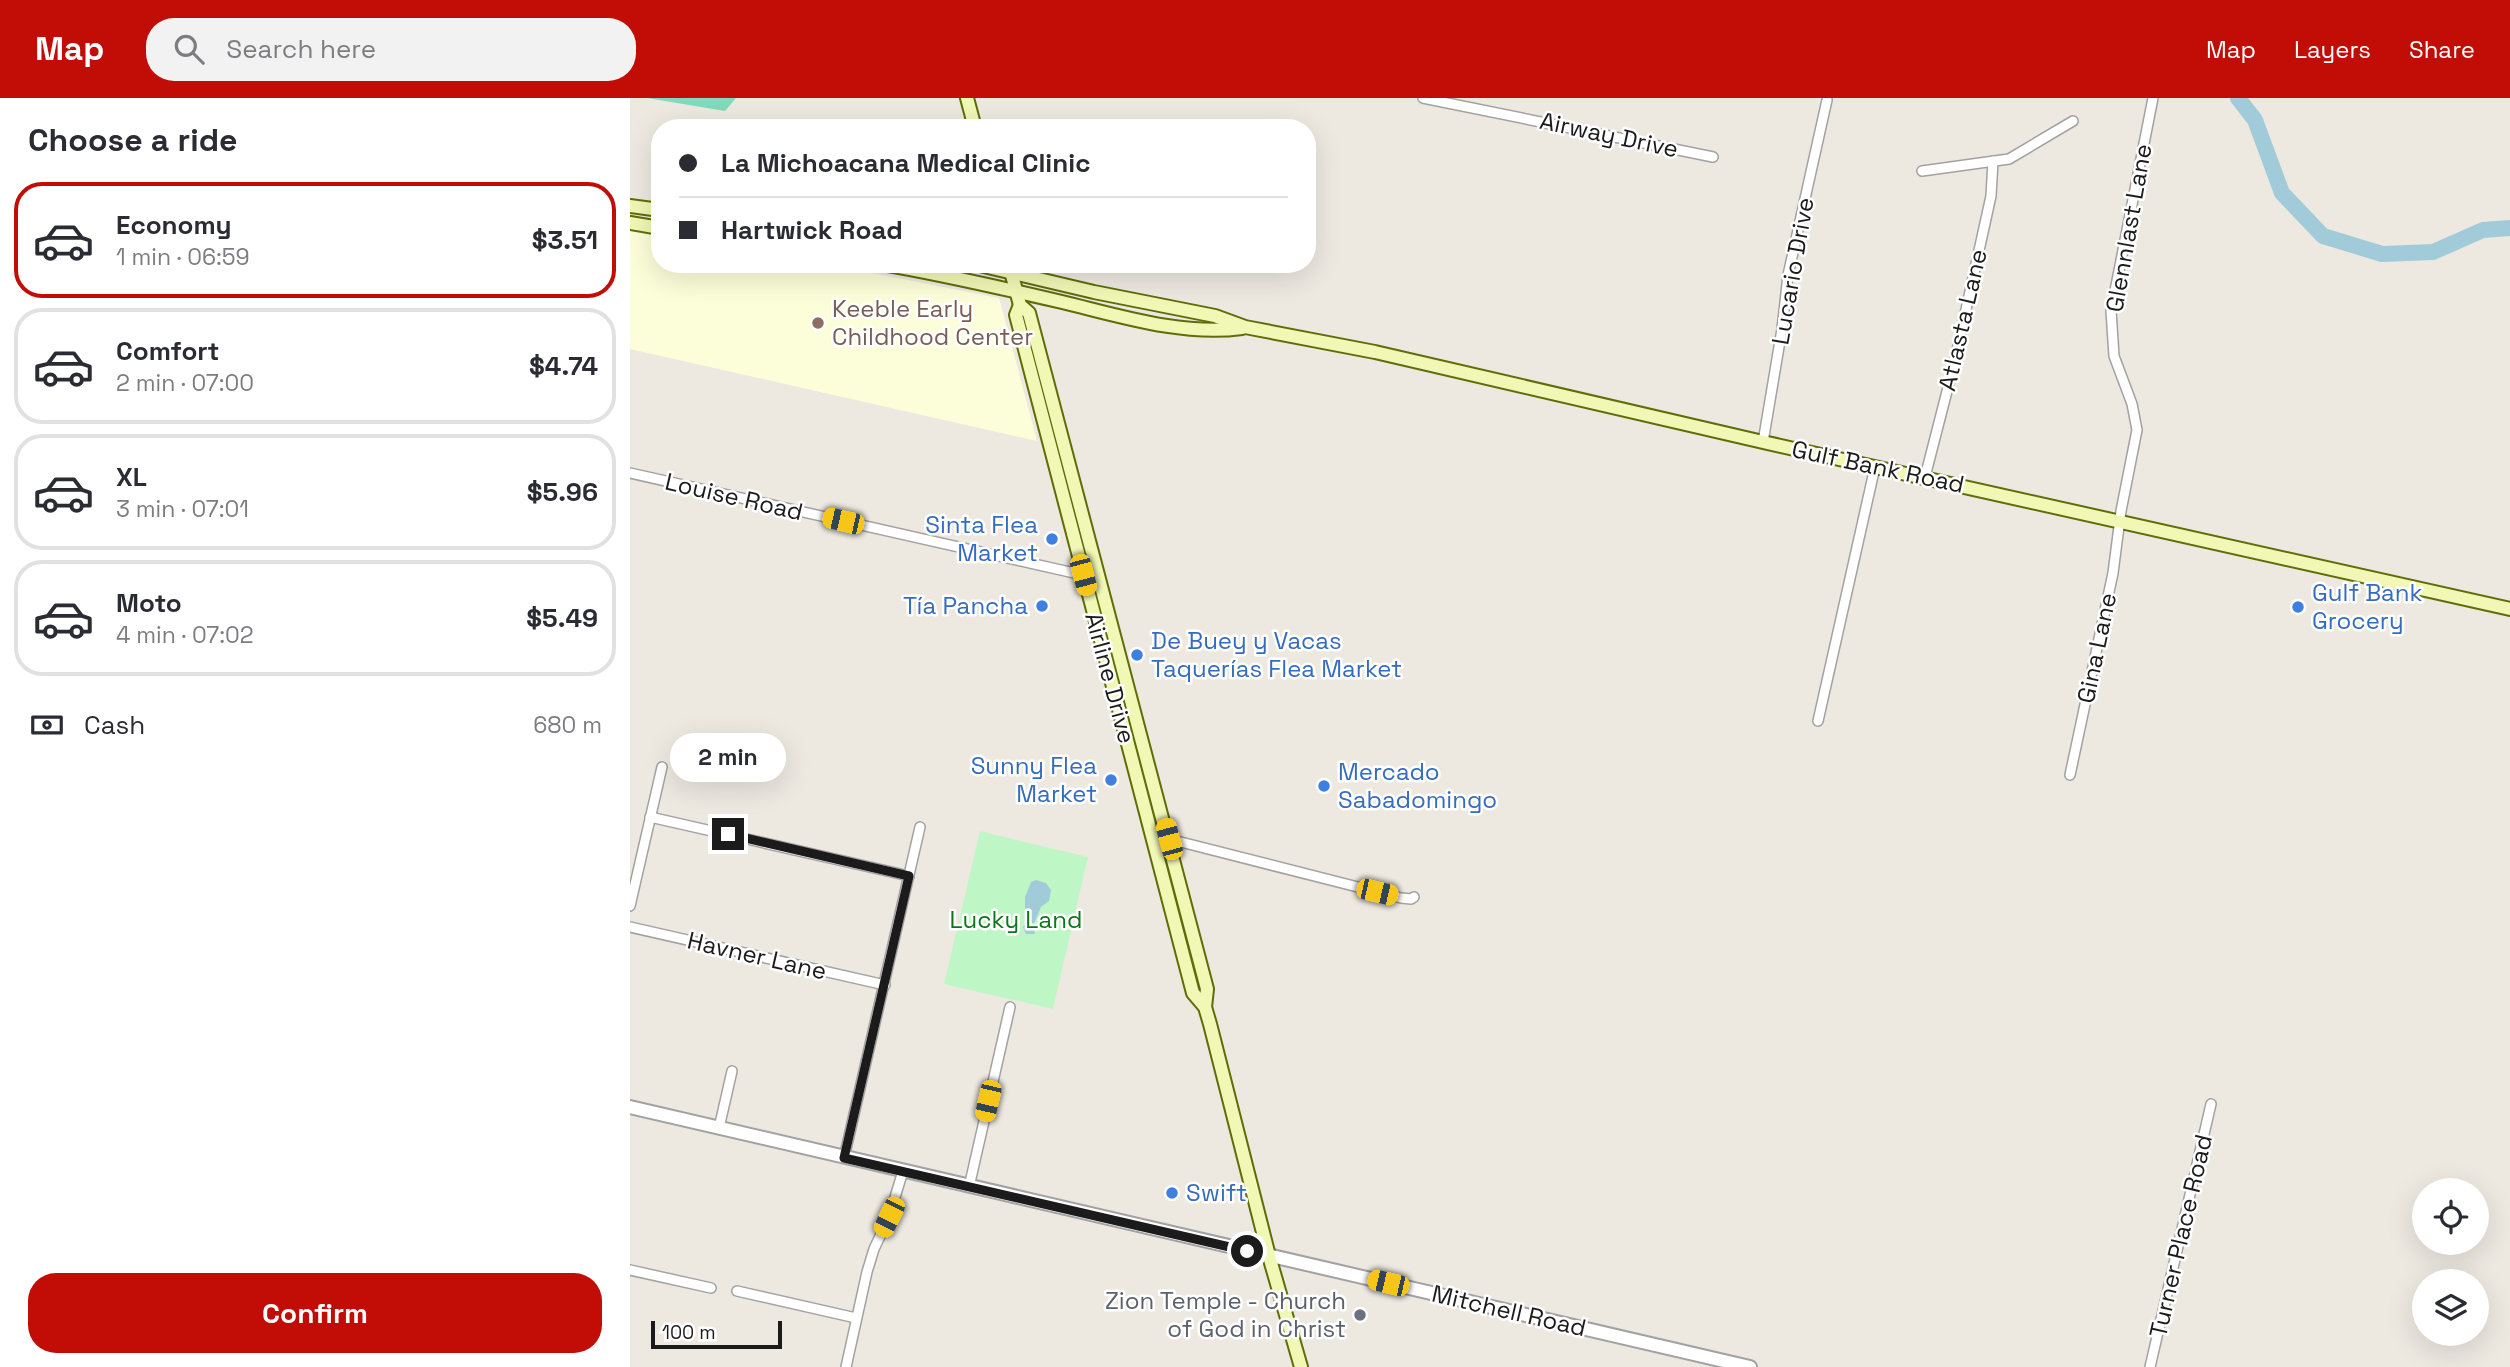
<!DOCTYPE html>
<html lang="en">
<head>
<meta charset="utf-8">
<style>
  body { margin:0; font-family:"Space Grotesk",sans-serif; background:#f2f2f3; color:#2b2b33; height:100vh; display:flex; flex-direction:column; font-size:26px; white-space:nowrap }
  * { box-sizing:border-box; margin:0 }
  p { font-size:23px; color:#7c7c81 }
  .icon { flex:none; width:38px; height:38px; fill:none; stroke:currentColor; stroke-width:2; stroke-linecap:round; stroke-linejoin:round }
  .map { position:relative; flex:1; overflow:hidden }
  .side { display:flex; flex-direction:column; background:#fff; width:630px }
  .side>* { flex:none }
  .hud { position:absolute; left:21px; top:21px; width:665px; height:154px; border-radius:28px; box-shadow:0 7px 28px #0002; display:grid; align-content:center; height:154px; padding:0 28px; background:#fff }
  .fabs { position:absolute; left:1782px; top:1080px; display:grid; gap:14px }
  .fabs a { display:grid; place-items:center; width:77px; height:77px; border-radius:50%; background:#fff; box-shadow:0 7px 28px #0002; font-size:35px }
  .scale { position:absolute; left:21px; bottom:18px; width:131px; box-sizing:border-box; padding-left:7px; border:4px solid #1b1b1b; border-top:0; font-size:19px; line-height:24px; white-space:nowrap; color:#1b1b1b; -webkit-text-stroke:5px #fff; paint-order:stroke }
  .end { position:absolute; width:32px; height:32px; margin:-16px; border:9px solid #1b1b1b; background:#fff; box-shadow:0 0 0 4px #fff }
  .from { border-radius:50% }
  .bubble { position:absolute; height:49px; border-radius:24px; background:#fff; box-shadow:0 7px 28px #0002; font-size:23px; font-weight:700; line-height:49px; text-align:center }
  .car { position:absolute; width:21px; height:42px; margin:-21px -10px; border-radius:9px; box-shadow:0 0 5px 2px #0007; background:linear-gradient(#f5c518 24%,#345 0 40%,#f5c518 0 76%,#345 0 86%,#f5c518 0) }
  .hud b { display:flex; align-items:center; gap:24px; height:66px; font-size:26px }
  .hud b+b { border-top:2px solid #e1e1e2 }
  .hud i { width:18px; height:18px; background:#2b2b33 }
  ul { padding:0; list-style:none }
  li { display:flex; align-items:center; gap:21px; height:116px; margin:0 14px 10px; padding:0 14px; border:4px solid #e1e1e2; border-radius:28px }
  li div { flex:1 }
  li b { display:block; font-size:26px }
  li em { font-style:normal; font-weight:700 }
  li.on { border-color:#c10d06 }
  li>.icon { width:63px; height:63px; stroke-width:1.5 }
  h2 { padding:0 28px; font-size:32px; line-height:84px }
  .pay { display:flex; align-items:center; gap:18px; height:77px; padding:0 28px; font-size:26px }
  .pay p { margin-inline-start:auto }
  .cta { display:flex; gap:14px; margin-top:auto; padding:14px 28px }
  .cta a { flex:1; height:80px; border-radius:28px; background:#c10d06; color:#fff; font-size:28px; font-weight:700; line-height:80px; text-align:center }
  header { display:flex; align-items:center; gap:42px; box-sizing:border-box; height:98px; padding:0 35px; background:#c10d06; color:#fff }
  header strong { font-size:33px }
  nav { display:flex; gap:38px; margin-inline-start:auto; font-size:24px }
  .search { width:490px; height:63px; background:#f2f2f3; display:flex; align-items:center; gap:18px; box-sizing:border-box; padding:0 24px; border-radius:28px; color:#7c7c81; font-size:26px }
  main { display:flex; flex:1; min-height:0 }
  .map>svg:first-child { display:block }
  .education { fill:#fcfed9 }
  .park { fill:#bef7c5 }
  .pitch { fill:#81dabb }
  .water { fill:#a2cbda }
  .lines { fill:none; stroke-linecap:round; stroke-linejoin:round }
  .river { stroke:#a2cbda; stroke-width:16 }
  .minor-casing { stroke:#a2a2a2; stroke-width:12 }
  .tertiary-casing { stroke:#a2a2a2; stroke-width:16 }
  .secondary-casing { stroke:#5e6d08; stroke-width:16 }
  .minor { stroke:#fff; stroke-width:9 }
  .tertiary { stroke:#fff; stroke-width:12 }
  .secondary { stroke:#f1f7b5; stroke-width:12 }
  .route { stroke:#1b1b1b; stroke-width:9 }
  .education-dot { fill:#8d6e63; stroke:#fff; stroke-width:2.5 }
  .shop-dot { fill:#3f7fe0; stroke:#fff; stroke-width:2.5 }
  .worship-dot { fill:#6b7280; stroke:#fff; stroke-width:2.5 }
  .labels { text-anchor:middle; stroke-width:5; stroke-linejoin:round; paint-order:stroke }
  .street-label { font-size:24px; fill:#1b1b1b; stroke:#fff }
  .education-label { font-size:24px; fill:#785e54; stroke:#fff; text-anchor:start }
  .shop-label { font-size:24px; fill:#366cbe; stroke:#fff; text-anchor:start }
  .park-label { font-size:24px; fill:#0e751b; stroke:#fff }
  .worship-label { font-size:24px; fill:#5b616d; stroke:#fff; text-anchor:end }
</style>
</head>
<body>
<header>
<strong>Map</strong>
<div class="search"><svg class="icon" aria-label="search" viewBox="0 0 24 24"><circle cx="10" cy="10" r="6"/><path d="M15 15l6 6"/></svg>Search here</div>
<nav><a>Map</a><a>Layers</a><a>Share</a></nav>
</header>
<main>
<section class="side">
<h2>Choose a ride</h2>
<ul>
<li class="on"><svg class="icon" aria-label="car" viewBox="0 0 24 24"><path d="M5 17H2v-5l4-1 3-4h7l3 4 3 1v5h-3M9 17h6M6 11h13"/><circle cx="7" cy="17" r="2"/><circle cx="17" cy="17" r="2"/></svg><div><b>Economy</b><p>1 min · 06:59</p></div><em>$3.51</em></li>
<li><svg class="icon" aria-label="car" viewBox="0 0 24 24"><path d="M5 17H2v-5l4-1 3-4h7l3 4 3 1v5h-3M9 17h6M6 11h13"/><circle cx="7" cy="17" r="2"/><circle cx="17" cy="17" r="2"/></svg><div><b>Comfort</b><p>2 min · 07:00</p></div><em>$4.74</em></li>
<li><svg class="icon" aria-label="car" viewBox="0 0 24 24"><path d="M5 17H2v-5l4-1 3-4h7l3 4 3 1v5h-3M9 17h6M6 11h13"/><circle cx="7" cy="17" r="2"/><circle cx="17" cy="17" r="2"/></svg><div><b>XL</b><p>3 min · 07:01</p></div><em>$5.96</em></li>
<li><svg class="icon" aria-label="car" viewBox="0 0 24 24"><path d="M5 17H2v-5l4-1 3-4h7l3 4 3 1v5h-3M9 17h6M6 11h13"/><circle cx="7" cy="17" r="2"/><circle cx="17" cy="17" r="2"/></svg><div><b>Moto</b><p>4 min · 07:02</p></div><em>$5.49</em></li>
</ul>
<div class="pay"><svg class="icon" aria-label="cash" viewBox="0 0 24 24"><path d="M3 7h18v10H3z"/><circle cx="12" cy="12" r="2"/></svg>Cash<p>680 m</p></div>
<div class="cta"><a>Confirm</a></div>
</section>
<div class="map">
<svg width="1880" height="1269" viewBox="0 0 1880 1269">
  <rect width="100%" height="100%" fill="#ede9e1"/>
  <polygon class="education" points="0,129 30,134 30,166 196,166 369,200 407,343 0,251"/>
  <polygon class="park" points="350,733 458,759 423,911 314,886"/>
  <polygon class="pitch" points="17,0 106,0 95,13"/>
  <polygon class="water" points="406,782 416,785 421,792 419,803 411,809 403,828 405,836 396,836 393,829 401,816 395,810 395,799 401,784"/>
  <g class="lines">
    <polyline class="river" points="1608,0 1625,22 1652,95 1693,138 1752,156 1803,154 1853,132 1880,130"/>
    <defs>
      <g id="minor">
        <polyline points="793,0 1083,59"/>
        <polyline points="1292,73 1379,61 1443,23"/>
        <polyline points="1133,344 1152,231 1158,177 1197,2"/>
        <polyline points="0,375 453,477"/>
        <polyline points="1295,379 1324,266 1361,98 1363,63"/>
        <polyline points="1188,623 1245,369"/>
        <polyline points="1440,677 1483,475 1491,413 1507,332 1502,306 1484,258 1481,213 1523,0"/>
        <polyline points="20,719 279,778"/>
        <polyline points="539,741 771,800 781,801 784,799"/>
        <polyline points="0,808 32,669"/>
        <polyline points="0,829 255,887"/>
        <polyline points="89,1030 102,973"/>
        <polyline points="214,1060 290,729"/>
        <polyline points="339,1089 380,909"/>
        <polyline points="0,1172 81,1190"/>
        <polyline points="107,1193 226,1220"/>
        <polyline points="216,1269 237,1174 244,1151 259,1119 273,1073"/>
        <polyline points="1520,1269 1581,1006"/>
      </g>
      <polyline id="tertiary" points="0,1009 1120,1269"/>
      <g id="secondary">
        <polyline points="337,0 345,30"/>
        <polyline points="0,108 30,112"/>
        <polyline points="0,125 30,130"/>
        <path d="M252 166C312 176 372 190 432 204 490 218 552 238 612 230"/>
        <polyline points="345,166 464,194 585,218 615,229 745,254 1133,344 1880,511"/>
        <polyline points="380,170 390,207 399,215 577,891 575,909"/>
        <polyline points="390,207 386,217 563,895 575,909 580,926 639,1158 671,1269"/>
      </g>
    </defs>
    <use href="#minor" class="minor-casing"/>
    <use href="#tertiary" class="tertiary-casing"/>
    <use href="#secondary" class="secondary-casing"/>
    <use href="#minor" class="minor"/>
    <use href="#tertiary" class="tertiary"/>
    <use href="#secondary" class="secondary"/>
  </g>
  <g class="lines">
    <polyline class="route" points="98,736 279,778 214,1060 617,1153"/>
  </g>
  <circle class="education-dot" cx="188" cy="225" r="7"/>
  <g class="shop-dot">
    <circle cx="422" cy="441" r="7"/>
    <circle cx="412" cy="508" r="7"/>
    <circle cx="1668" cy="509" r="7"/>
    <circle cx="507" cy="557" r="7"/>
    <circle cx="481" cy="682" r="7"/>
    <circle cx="694" cy="688" r="7"/>
    <circle cx="542" cy="1095" r="7"/>
  </g>
  <circle class="worship-dot" cx="730" cy="1217" r="7"/>
  <g class="labels">
    <g class="street-label">
      <text transform="translate(979 37) rotate(12)" y="8">Airway Drive</text>
      <text transform="translate(1499 130) rotate(-80)" y="8">Glennlast Lane</text>
      <text transform="translate(1163 173) rotate(-80)" y="8">Lucario Drive</text>
      <text transform="translate(1333 222) rotate(-77)" y="8">Atlasta Lane</text>
      <text transform="translate(1248 369) rotate(12)" y="8">Gulf Bank Road</text>
      <text transform="translate(104 399) rotate(13)" y="8">Louise Road</text>
      <text transform="translate(1467 550) rotate(-78)" y="8">Gina Lane</text>
      <text transform="translate(480 580) rotate(75)" y="8">Airline Drive</text>
      <text transform="translate(127 858) rotate(13)" y="8">Havner Lane</text>
      <text transform="translate(1551 1138) rotate(-77)" y="8">Turner Place Road</text>
      <text transform="translate(879 1213) rotate(13)" y="8">Mitchell Road</text>
    </g>
    <g class="education-label">
      <text x="202" y="219">Keeble Early<tspan x="202" dy="28">Childhood Center</tspan></text>
    </g>
    <g class="shop-label">
      <text x="408" y="435" text-anchor="end">Sinta Flea<tspan x="408" dy="28">Market</tspan></text>
      <text x="1682" y="503">Gulf Bank<tspan x="1682" dy="28">Grocery</tspan></text>
      <text x="398" y="516" text-anchor="end">Tía Pancha</text>
      <text x="521" y="551">De Buey y Vacas<tspan x="521" dy="28">Taquerías Flea Market</tspan></text>
      <text x="467" y="676" text-anchor="end">Sunny Flea<tspan x="467" dy="28">Market</tspan></text>
      <text x="708" y="682">Mercado<tspan x="708" dy="28">Sabadomingo</tspan></text>
      <text x="556" y="1103">Swift</text>
    </g>
    <g class="park-label">
      <text x="386" y="830">Lucky Land</text>
    </g>
    <g class="worship-label">
      <text x="716" y="1211">Zion Temple - Church<tspan x="716" dy="28">of God in Christ</tspan></text>
    </g>
  </g>
</svg>
<div class="fabs">
<a><svg class="icon" aria-label="locate" viewBox="0 0 24 24"><circle cx="12" cy="12" r="6"/><path d="M12 2v4M12 18v4M2 12h4M18 12h4"/></svg></a>
<a><svg class="icon" aria-label="layers" viewBox="0 0 24 24"><path d="M12 4l9 5-9 5-9-5zM3 14l9 5 9-5"/></svg></a>
</div>
<div class="scale">100 m</div>
<i class="end from" style="left:617px;top:1153px"></i>
<i class="end" style="left:98px;top:736px"></i>
<div class="bubble" style="left:40px;top:635px;width:116px">2 min</div>
<i class="car" style="left:213px;top:423px;rotate:283deg"></i>
<i class="car" style="left:453px;top:477px;rotate:165deg"></i>
<i class="car" style="left:539px;top:741px;rotate:345deg"></i>
<i class="car" style="left:747px;top:794px;rotate:103deg"></i>
<i class="car" style="left:358px;top:1003px;rotate:193deg"></i>
<i class="car" style="left:259px;top:1119px;rotate:206deg"></i>
<i class="car" style="left:758px;top:1185px;rotate:283deg"></i>
<div class="hud">
<b><i class="from"></i>La Michoacana Medical Clinic</b>
<b><i></i>Hartwick Road</b>
</div>
</div>
</main>
</body>
</html>
